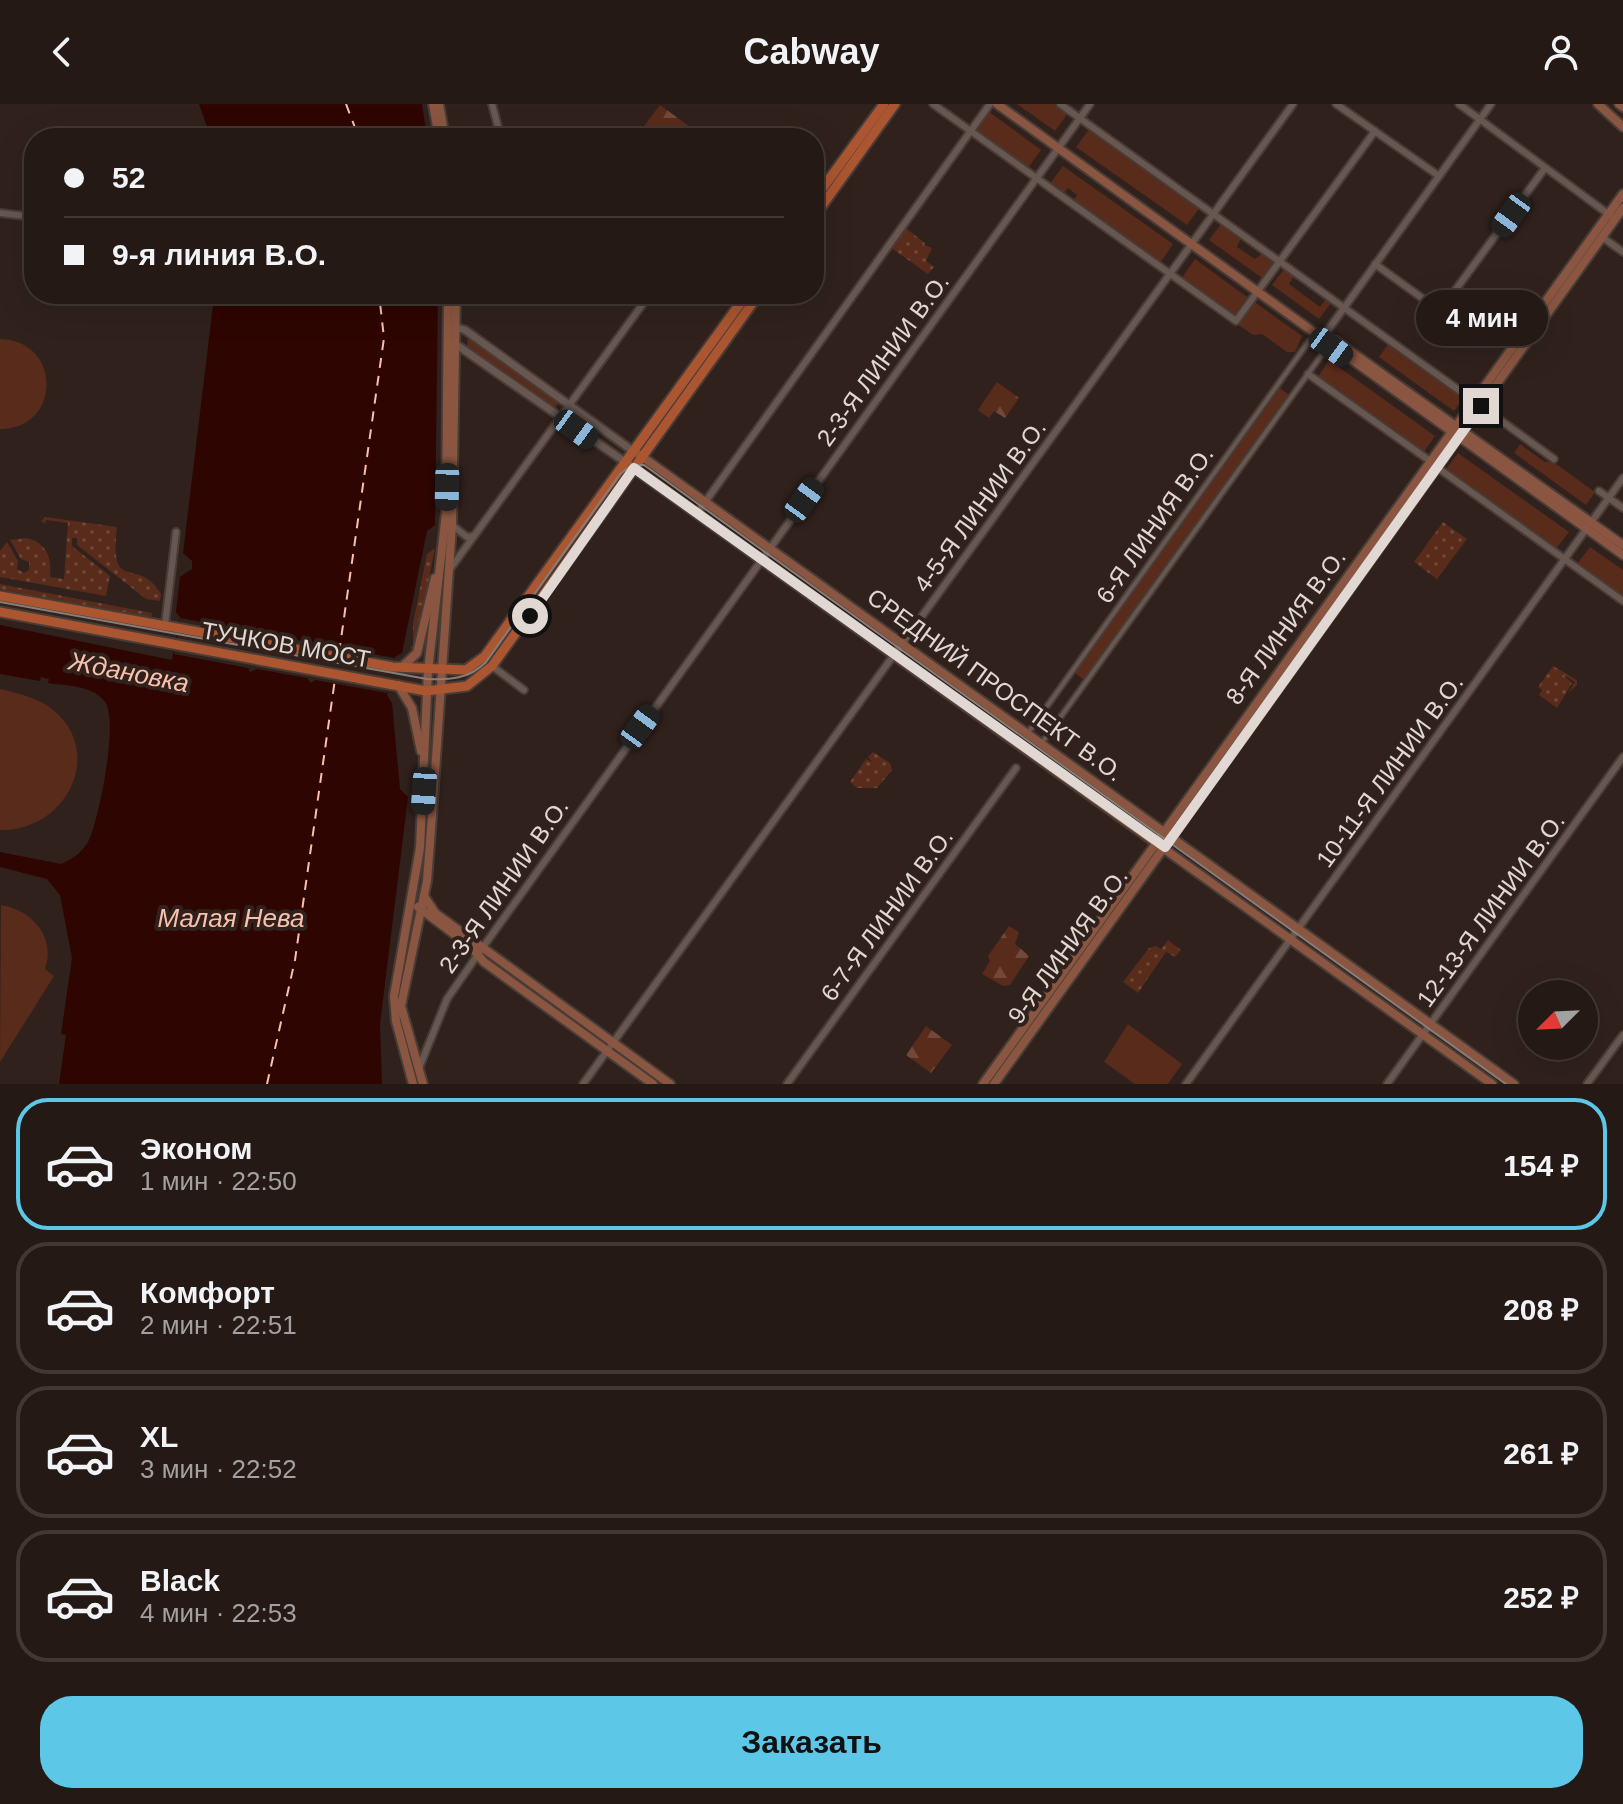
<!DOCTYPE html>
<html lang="ru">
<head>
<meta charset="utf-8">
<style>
  body { margin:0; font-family:Helvetica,sans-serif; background:#2c221e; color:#f1f3f6; height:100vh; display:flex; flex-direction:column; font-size:30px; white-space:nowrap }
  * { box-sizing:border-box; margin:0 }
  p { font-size:26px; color:#a3a0a0 }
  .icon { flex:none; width:44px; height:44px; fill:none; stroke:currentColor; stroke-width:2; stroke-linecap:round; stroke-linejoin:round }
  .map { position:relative; height:980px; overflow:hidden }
  .sheet { display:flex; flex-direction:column; background:#241915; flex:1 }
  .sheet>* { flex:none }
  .hud { position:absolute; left:24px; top:24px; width:800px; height:176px; border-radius:32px; box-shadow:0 8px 32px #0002,0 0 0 2px #413834; display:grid; align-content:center; height:176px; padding:0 40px; background:#241915 }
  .needle { width:52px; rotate:246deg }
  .fabs { position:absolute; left:1518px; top:876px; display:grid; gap:16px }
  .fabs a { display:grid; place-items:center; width:80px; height:80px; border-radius:50%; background:#241915; box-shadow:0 8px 32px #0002,0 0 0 2px #413834; font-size:40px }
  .end { position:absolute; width:36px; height:36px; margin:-18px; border:10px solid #e1d7d3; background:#111; box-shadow:0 0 0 4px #111 }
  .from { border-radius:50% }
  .bubble { position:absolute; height:56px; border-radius:28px; background:#241915; box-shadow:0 8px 32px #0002,0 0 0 2px #413834; font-size:26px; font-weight:800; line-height:56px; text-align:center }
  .car { position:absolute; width:24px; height:48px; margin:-24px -12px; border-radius:10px; box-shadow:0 0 6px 2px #0007; background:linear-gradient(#222 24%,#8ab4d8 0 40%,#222 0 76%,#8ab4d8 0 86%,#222 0) }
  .hud b { display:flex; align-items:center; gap:28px; height:76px; font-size:30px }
  .hud b+b { border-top:2px solid #413834 }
  .hud i { width:20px; height:20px; background:#f1f3f6 }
  ul { padding:14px 0 0; list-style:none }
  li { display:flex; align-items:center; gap:24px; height:132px; margin:0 16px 12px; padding:0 24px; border:4px solid #413834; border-radius:32px }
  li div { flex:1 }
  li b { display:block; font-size:30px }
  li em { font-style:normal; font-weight:800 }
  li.selected { border-color:#5cc7e7 }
  li>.icon { width:72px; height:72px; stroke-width:1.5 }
  .primary-button { display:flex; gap:16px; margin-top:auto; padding:16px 40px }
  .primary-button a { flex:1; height:92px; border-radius:32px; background:#5cc7e7; color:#111; font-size:32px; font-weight:800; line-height:92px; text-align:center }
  header { display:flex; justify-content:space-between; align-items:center; height:104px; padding:0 40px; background:#241915; font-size:36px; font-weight:800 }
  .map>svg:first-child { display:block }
  .grass { fill:url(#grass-dots) }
  .forest { fill:url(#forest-firs) }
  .park { fill:#592b1a }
  .water { fill:#2e0500 }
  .pier { fill:#30211c }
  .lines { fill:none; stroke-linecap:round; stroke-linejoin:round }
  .ferry { stroke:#fac0ac; stroke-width:2; stroke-dasharray:10 8; stroke-linecap:butt }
  .pedestrian-casing { stroke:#483c37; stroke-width:8 }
  .minor-casing { stroke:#483c37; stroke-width:10 }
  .tertiary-casing { stroke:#483c37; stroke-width:11 }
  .secondary-casing { stroke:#483c37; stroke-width:12 }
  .primary-casing { stroke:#483c37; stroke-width:13 }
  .pedestrian { stroke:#685751; stroke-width:4 }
  .minor { stroke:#685751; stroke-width:6 }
  .tertiary { stroke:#685751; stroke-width:7 }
  .secondary { stroke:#8a5641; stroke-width:8 }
  .primary { stroke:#ab5531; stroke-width:9 }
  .tram { stroke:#897d78; stroke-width:2 }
  .route { stroke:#e1d7d3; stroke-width:10 }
  .labels { text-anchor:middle; stroke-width:8; stroke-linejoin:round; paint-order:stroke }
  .street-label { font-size:24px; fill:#e1d7d3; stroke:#30211c }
  .water-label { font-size:26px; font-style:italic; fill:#fac0ac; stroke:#30211c }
</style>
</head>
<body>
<header><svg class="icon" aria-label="back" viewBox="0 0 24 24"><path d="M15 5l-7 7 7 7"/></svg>Cabway<svg class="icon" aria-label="person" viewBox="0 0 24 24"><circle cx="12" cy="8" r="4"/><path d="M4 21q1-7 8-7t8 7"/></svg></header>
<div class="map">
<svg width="1623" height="980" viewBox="0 0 1623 980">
  <defs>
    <pattern id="grass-dots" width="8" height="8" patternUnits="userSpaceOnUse" patternTransform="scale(2)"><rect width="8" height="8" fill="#592b1a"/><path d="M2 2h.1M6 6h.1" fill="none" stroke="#71493a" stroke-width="1.8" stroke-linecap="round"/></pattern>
    <pattern id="forest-firs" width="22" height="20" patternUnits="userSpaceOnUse" patternTransform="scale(2)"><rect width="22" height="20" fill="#592b1a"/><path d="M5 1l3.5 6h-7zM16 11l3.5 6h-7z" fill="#71493a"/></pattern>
  </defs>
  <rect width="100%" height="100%" fill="#30211c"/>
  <g class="grass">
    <polygon points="904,123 925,139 924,141 932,144 926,157 934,163 928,170 890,143"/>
    <path d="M45 413 117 423C109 493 138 450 161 490L160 497 146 495 77 441V434H72V442L110 472 106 492 0 473V447L7 438 18 457 17 465 24 469 29 466V458L21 455 10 436 27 434C47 440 52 453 50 473L64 475 68 419 46 416 45 420 41 417Z"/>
    <polygon points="1443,418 1467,435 1437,475 1414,458"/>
    <polygon points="435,444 415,546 410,544 413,542 413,519 427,450"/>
    <polygon points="0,480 152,509 151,514 0,485"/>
    <polygon points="1553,562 1577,576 1577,581 1568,589 1575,578 1561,569 1572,579 1557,604 1539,591 1542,586 1538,583"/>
    <polygon points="873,648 890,659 892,666 877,684 857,684 850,678 866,655 872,658 868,653"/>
    <polygon points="1168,836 1181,846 1175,853 1166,848 1138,889 1123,878 1149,844 1156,842 1161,845"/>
  </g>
  <g class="forest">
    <polygon points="660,1 693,25 687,34 635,34"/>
    <polygon points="997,278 1019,294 1005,314 994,307 989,314 978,306"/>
    <polygon points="1009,822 1019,828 1015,840 1029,852 1010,881 1003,882 982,870 990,857 988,852"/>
    <polygon points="926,922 952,941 931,969 906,951"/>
  </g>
  <g class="park">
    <polygon points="1017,0 1056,0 1068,9 1055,27"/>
    <polygon points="988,7 1041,46 1028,64 974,26"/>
    <polygon points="1090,24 1200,103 1187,121 1076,43"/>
    <polygon points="1063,62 1173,140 1160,159 1073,97 1077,91 1068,84 1063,90 1050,80"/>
    <polygon points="1221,120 1241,134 1237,143 1255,155 1263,149 1274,157 1262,174 1209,136"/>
    <polygon points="1195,155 1247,193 1233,213 1181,175"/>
    <polygon points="1284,165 1294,172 1289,180 1320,203 1326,195 1331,199 1319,215 1272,181"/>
    <polygon points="1253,197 1302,232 1295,248 1287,248 1262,230 1253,231 1237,220"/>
    <polygon points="468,232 560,297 554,305 467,243"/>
    <path d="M0 235C62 236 62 325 0 325Z"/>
    <polygon points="1389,239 1464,293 1454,307 1379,253"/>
    <polygon points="1329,256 1435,332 1423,349 1318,273"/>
    <polygon points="1280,284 1289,291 1084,576 1075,569"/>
    <polygon points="1520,340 1545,358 1552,357 1595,388 1586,401 1514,349"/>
    <polygon points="1458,349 1569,428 1556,445 1446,365"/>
    <polygon points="1590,443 1623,466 1623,494 1577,460"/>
    <path d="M0 585C18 589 38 594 52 605 107 649 65 728 0 726Z"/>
    <path d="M1 801C32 806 56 833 45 865L54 872 0 958Z"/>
    <polygon points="1128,920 1182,960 1168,980 1135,980 1104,958"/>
  </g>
  <g class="water">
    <polygon points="199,0 422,0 427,34 211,34"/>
    <path d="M220 190H438L435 421 427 427 402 549 395 553 387 591 392 599 400 685 408 693 380 920 382 980H59L66 931 61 930 72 854 60 791 47 775 0 763V748L61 760C73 755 83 748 89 736 99 715 119 616 105 598 93 581 67 582 48 579L49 575 41 573 40 577 0 570V521L172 556 180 513 176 508 180 473 192 465V457L183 449 214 193Z"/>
  </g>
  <polygon class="pier" points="180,514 255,528 259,524 263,529 314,539 318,536 322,541 395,554 387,589 315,576 311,579 307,574 257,565 250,568 248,564 174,550"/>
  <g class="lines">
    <g class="ferry">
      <polyline points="346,0 359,34"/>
      <polyline points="339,549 384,234 379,190"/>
      <polyline points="267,980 295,856 335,575"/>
    </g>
    <defs>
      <g id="pedestrian">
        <polyline points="1030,626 1309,237"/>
        <polyline points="1044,636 1323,249"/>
      </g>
      <g id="minor">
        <polyline points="492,0 501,34"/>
        <polyline points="933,0 1236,217 1375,27"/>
        <polyline points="1060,0 1474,297"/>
        <polyline points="1336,0 1439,72"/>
        <polyline points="1459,0 1611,112"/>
        <polyline points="0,109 34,113"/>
        <polyline points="1602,133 1623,148"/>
        <polyline points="1375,160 1440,207 1545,64"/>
        <polyline points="1323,233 1491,0"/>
        <polyline points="1308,270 1430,357"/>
        <polyline points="1481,302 1554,355"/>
        <polyline points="1438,364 1623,497"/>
        <polyline points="1599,387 1623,404"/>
        <polyline points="698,408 990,0"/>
        <polyline points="452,421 467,433 474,432"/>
        <polyline points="450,465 650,190"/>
        <polyline points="165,521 176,428"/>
        <polyline points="492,562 524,586"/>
        <polyline points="419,964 447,895 483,843 1090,0"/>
        <polyline points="583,980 1293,0"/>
        <polyline points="787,980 1016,664"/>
        <polyline points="1186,980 1623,374"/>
        <polyline points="1387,980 1623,653"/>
        <polyline points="1587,980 1623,931"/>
      </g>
      <g id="tertiary">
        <polyline points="451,222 465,226 633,347"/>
        <polyline points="454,239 625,358"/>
      </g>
      <g id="secondary">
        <polyline points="433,0 439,34"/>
        <polyline points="439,0 445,34"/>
        <polyline points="997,0 1623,451"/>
        <polyline points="1598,0 1623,23"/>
        <polyline points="1619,0 1623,3"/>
        <polyline points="1324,233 1336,237 1623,441"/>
        <polyline points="637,349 1514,980"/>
        <polyline points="629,361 1492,980"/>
        <polyline points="402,563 417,549 435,474"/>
        <polyline points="398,581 412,604 421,647"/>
        <polyline points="424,792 435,809 670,980"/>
        <polyline points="418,803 470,842 484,858 653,980"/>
        <polyline points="413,980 396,917 394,892 420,744 428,567 446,409 448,190"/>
        <polyline points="423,980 401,902 427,777 432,712 452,421 456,190"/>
        <polyline points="983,980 1623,90"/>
        <polyline points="994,980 1623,104"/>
      </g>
      <g id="primary">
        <polyline points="814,96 884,0"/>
        <polyline points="814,113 895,0"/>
        <polyline points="0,492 393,563 466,566 485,552 747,190"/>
        <polyline points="0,508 426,587 467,582 492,562 759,190"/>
      </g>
    </defs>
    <use href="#pedestrian" class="pedestrian-casing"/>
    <use href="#minor" class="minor-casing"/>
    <use href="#tertiary" class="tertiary-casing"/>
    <use href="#secondary" class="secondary-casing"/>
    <use href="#primary" class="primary-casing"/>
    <use href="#pedestrian" class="pedestrian"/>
    <use href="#minor" class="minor"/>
    <use href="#tertiary" class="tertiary"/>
    <use href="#secondary" class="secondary"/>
    <use href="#primary" class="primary"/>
    <path class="tram" d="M0 498 427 575C450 576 469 575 486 558L620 370 632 361H644L1506 980"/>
  </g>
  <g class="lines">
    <polyline class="route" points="530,512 634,364 1165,743 1481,302"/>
  </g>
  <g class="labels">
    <g class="street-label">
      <text transform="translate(883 256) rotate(-54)" y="8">2-3-Я ЛИНИИ В.О.</text>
      <text transform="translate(980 402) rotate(-54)" y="8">4-5-Я ЛИНИИ В.О.</text>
      <text transform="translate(1155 421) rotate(-55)" y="8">6-Я ЛИНИЯ В.О.</text>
      <text transform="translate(1286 523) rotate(-54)" y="8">8-Я ЛИНИЯ В.О.</text>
      <text transform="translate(286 541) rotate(10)" y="8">ТУЧКОВ МОСТ</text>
      <text transform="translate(995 581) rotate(36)" y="8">СРЕДНИЙ ПРОСПЕКТ В.О.</text>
      <text transform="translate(1390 667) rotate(-54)" y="8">10-11-Я ЛИНИИ В.О.</text>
      <text transform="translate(504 782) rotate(-55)" y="8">2-3-Я ЛИНИИ В.О.</text>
      <text transform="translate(1491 806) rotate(-54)" y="8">12-13-Я ЛИНИИ В.О.</text>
      <text transform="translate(887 811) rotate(-54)" y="8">6-7-Я ЛИНИИ В.О.</text>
      <text transform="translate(1068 842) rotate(-54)" y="8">9-Я ЛИНИЯ В.О.</text>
    </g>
    <g class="water-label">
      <text transform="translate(129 568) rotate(11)" y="9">Ждановка</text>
      <text x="231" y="823">Малая Нева</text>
    </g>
  </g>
</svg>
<div class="fabs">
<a><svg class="needle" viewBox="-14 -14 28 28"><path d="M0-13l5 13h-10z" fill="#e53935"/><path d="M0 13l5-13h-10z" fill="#a3a0a0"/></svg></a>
</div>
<i class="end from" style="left:530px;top:512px"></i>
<i class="end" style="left:1481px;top:302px"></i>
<div class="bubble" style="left:1416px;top:186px;width:132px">4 мин</div>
<i class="car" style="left:1511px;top:111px;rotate:216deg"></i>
<i class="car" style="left:1331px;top:243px;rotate:126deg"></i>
<i class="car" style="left:576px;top:325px;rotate:126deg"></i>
<i class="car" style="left:447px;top:383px;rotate:181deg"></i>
<i class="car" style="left:804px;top:396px;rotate:36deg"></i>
<i class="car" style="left:640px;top:623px;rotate:36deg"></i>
<i class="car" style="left:424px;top:687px;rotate:184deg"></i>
<div class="hud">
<b><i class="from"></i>52</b>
<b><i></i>9-я линия В.О.</b>
</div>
</div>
<section class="sheet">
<ul>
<li class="selected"><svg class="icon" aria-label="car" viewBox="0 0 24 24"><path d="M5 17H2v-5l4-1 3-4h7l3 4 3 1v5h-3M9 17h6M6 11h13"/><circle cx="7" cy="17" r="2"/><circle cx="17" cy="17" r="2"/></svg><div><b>Эконом</b><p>1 мин · 22:50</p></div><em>154 ₽</em></li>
<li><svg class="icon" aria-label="car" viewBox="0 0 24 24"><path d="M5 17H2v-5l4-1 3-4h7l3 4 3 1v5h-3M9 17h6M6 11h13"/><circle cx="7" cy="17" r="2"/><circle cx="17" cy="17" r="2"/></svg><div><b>Комфорт</b><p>2 мин · 22:51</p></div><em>208 ₽</em></li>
<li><svg class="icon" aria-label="car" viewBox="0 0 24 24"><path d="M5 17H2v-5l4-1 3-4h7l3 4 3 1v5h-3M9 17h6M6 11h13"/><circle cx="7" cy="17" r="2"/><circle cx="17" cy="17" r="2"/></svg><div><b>XL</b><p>3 мин · 22:52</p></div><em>261 ₽</em></li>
<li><svg class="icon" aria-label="car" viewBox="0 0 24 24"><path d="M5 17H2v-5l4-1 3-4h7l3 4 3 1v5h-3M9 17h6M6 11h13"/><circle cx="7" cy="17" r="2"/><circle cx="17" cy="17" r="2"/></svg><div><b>Black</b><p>4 мин · 22:53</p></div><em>252 ₽</em></li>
</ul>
<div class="primary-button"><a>Заказать</a></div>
</section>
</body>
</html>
